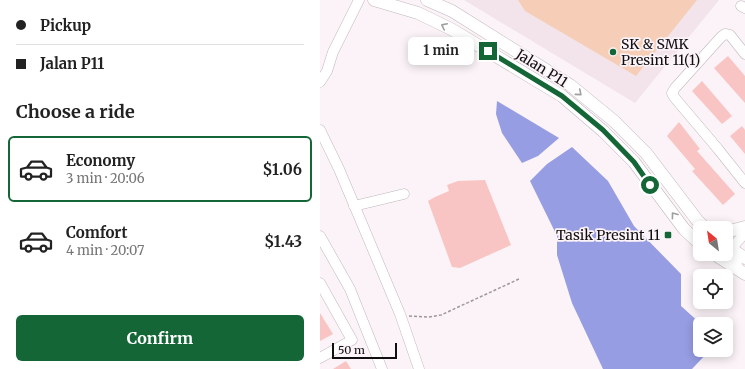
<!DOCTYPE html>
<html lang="en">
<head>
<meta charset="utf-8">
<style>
  body { margin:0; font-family:Merriweather,serif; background:#f6f6f6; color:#222; height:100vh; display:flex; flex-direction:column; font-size:15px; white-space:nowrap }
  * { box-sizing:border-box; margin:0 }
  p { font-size:13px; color:#767676 }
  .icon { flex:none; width:22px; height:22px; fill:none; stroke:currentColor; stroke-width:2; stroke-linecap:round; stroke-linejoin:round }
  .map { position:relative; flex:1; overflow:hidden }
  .panel { display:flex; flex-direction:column; background:#fff; width:320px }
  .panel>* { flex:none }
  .banner { display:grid; align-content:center; height:88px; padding:0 16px; background:#fff }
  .needle { width:26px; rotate:330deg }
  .tools { position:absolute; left:373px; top:221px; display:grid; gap:8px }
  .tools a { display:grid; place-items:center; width:40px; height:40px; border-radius:6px; background:#fff; box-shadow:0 2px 10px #0003; font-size:20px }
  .scale { position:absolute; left:12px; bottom:10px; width:65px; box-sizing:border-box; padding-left:4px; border:2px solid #110e10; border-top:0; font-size:11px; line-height:14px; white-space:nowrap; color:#110e10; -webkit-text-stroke:3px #fbf3f7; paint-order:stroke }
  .end { position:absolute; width:18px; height:18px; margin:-9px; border:5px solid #146637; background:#fff; box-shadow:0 0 0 2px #fff }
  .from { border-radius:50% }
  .bubble { position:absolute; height:28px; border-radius:6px; background:#fff; box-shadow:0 2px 10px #0003; font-size:13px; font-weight:700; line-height:28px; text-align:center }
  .banner b { display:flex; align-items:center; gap:14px; height:38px; font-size:15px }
  .banner b+b { border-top:1px solid #e0e0e0 }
  .banner i { width:10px; height:10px; background:#222 }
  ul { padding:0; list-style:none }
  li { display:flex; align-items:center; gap:12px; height:66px; margin:0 8px 6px; padding:0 8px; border:2px solid transparent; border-radius:6px }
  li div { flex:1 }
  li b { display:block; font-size:15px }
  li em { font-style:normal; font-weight:700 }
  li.on { border-color:#146637 }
  li>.icon { width:36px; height:36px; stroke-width:1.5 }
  h2 { padding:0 16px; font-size:18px; line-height:48px }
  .primary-button { display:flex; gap:8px; margin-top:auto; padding:8px 16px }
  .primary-button a { flex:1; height:46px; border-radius:6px; background:#146637; color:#fff; font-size:16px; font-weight:700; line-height:46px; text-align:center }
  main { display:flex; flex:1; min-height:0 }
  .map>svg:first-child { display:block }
  .built { fill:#f3e4ec }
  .green { fill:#f6ceb7 }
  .water { fill:#969de2 }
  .building { fill:#f9c5c4 }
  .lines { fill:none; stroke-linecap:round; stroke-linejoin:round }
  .minor-casing { stroke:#c0b8bc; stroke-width:11 }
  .major-casing { stroke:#c0b8bc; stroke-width:13 }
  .path { stroke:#9d979a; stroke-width:1.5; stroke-dasharray:3 2; stroke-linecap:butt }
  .minor { stroke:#fff; stroke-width:10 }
  .major { stroke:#fff; stroke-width:12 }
  .oneway { stroke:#a09f9f }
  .route { stroke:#146637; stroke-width:5 }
  .poi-dot { fill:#146637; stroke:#fbf3f7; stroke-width:1.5 }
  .labels { text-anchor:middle; stroke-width:3.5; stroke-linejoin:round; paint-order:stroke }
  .poi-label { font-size:14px; fill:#110e10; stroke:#fbf3f7; text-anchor:start }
  .street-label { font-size:14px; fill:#110e10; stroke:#fbf3f7 }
</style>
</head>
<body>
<main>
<section class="panel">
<div class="banner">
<b><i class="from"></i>Pickup</b>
<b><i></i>Jalan P11</b>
</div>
<h2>Choose a ride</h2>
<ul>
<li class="on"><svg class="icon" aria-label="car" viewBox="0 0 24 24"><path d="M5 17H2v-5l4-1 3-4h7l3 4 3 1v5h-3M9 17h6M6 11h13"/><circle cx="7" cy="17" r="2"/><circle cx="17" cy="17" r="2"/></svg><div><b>Economy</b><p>3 min · 20:06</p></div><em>$1.06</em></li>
<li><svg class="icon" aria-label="car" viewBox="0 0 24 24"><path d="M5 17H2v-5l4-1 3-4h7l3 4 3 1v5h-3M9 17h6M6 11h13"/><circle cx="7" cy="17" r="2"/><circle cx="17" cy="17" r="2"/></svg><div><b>Comfort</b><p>4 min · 20:07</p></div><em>$1.43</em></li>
</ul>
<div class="primary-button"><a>Confirm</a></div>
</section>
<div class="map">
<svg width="425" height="369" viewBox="0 0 425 369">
  <rect width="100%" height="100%" fill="#fbf3f7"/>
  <polygon class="built" points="144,0 399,0 315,103"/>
  <polygon class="green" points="198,0 377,0 316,76 205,11"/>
  <g class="water">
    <polygon points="177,101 239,138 218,156 202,163 182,133 176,114"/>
    <polygon points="252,147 288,181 314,226 361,274 361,306 381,324 380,350 390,350 372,369 283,369 252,303 237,255 237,236 210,181 227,164"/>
  </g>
  <g class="building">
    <polygon points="408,56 425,76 425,103 394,68"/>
    <polygon points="382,81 412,116 402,124 372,91"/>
    <polygon points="359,122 380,149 377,151 415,194 403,205 372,171 375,169 347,136"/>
    <polygon points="422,126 425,130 425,154 410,136"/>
    <polygon points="165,180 191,245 140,268 132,267 108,201 115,197 129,191 127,185 138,181"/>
    <polygon points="0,313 13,334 0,341"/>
    <polygon points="26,361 31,369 13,369"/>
  </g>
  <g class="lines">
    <defs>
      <g id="minor">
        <polyline points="421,6 425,8"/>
        <polyline points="425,54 410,35 405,34 401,37 355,88 352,93 354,97 398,149 425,183"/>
        <polyline points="0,82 7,71 13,52 39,0"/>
        <polyline points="0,130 19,169 80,314 99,369"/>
        <polyline points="34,206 84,194"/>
        <polyline points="0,236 30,289 62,369"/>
        <polyline points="411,249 425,233"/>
        <polyline points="0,283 32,340 0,358"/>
      </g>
      <g id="major">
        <polyline points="54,0 98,13 131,29 242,96 283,131 314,162 364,229 380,244"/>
        <polyline points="107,0 132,11 250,85 294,121 326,153 377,220 385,228"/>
        <polyline points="406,232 425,227"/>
        <polyline points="407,246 425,258"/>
        <polyline points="406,250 411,249 411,256 418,269"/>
        <polyline points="394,254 425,274"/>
      </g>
    </defs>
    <use href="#minor" class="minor-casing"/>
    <use href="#major" class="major-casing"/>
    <polyline class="path" points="89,316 109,317 121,315 199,279"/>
    <use href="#minor" class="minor"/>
    <use href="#major" class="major"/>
  </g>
  <defs><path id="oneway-chevron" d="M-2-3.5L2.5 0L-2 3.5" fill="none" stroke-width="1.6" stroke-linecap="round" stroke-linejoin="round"/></defs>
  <g class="oneway">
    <use href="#oneway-chevron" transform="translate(124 26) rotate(-154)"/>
    <use href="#oneway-chevron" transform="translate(259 93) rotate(40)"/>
    <use href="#oneway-chevron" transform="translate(354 215) rotate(-127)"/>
  </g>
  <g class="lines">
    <polyline class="route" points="168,51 242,96 283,130 314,162 330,185"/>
  </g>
  <g class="poi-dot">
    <circle cx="293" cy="52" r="4"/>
    <rect x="344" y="231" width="8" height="8" rx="2"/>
  </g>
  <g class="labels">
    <g class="poi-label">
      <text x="301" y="49">SK &amp; SMK<tspan x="301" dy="16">Presint 11(1)</tspan></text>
      <text x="340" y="240" text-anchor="end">Tasik Presint 11</text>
    </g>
    <g class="street-label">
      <text transform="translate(222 68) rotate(32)" y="5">Jalan P11</text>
    </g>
  </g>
</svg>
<div class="tools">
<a><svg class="needle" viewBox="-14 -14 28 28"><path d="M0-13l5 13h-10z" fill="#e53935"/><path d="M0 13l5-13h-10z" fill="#767676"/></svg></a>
<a><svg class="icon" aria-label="locate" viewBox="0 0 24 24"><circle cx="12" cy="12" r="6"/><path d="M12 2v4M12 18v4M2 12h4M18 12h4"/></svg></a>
<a><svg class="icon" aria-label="layers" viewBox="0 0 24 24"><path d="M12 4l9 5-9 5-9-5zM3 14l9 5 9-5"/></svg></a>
</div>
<div class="scale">50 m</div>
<i class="end from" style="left:330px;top:185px"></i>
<i class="end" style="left:168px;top:51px"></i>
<div class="bubble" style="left:88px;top:37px;width:66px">1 min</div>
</div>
</main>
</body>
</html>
